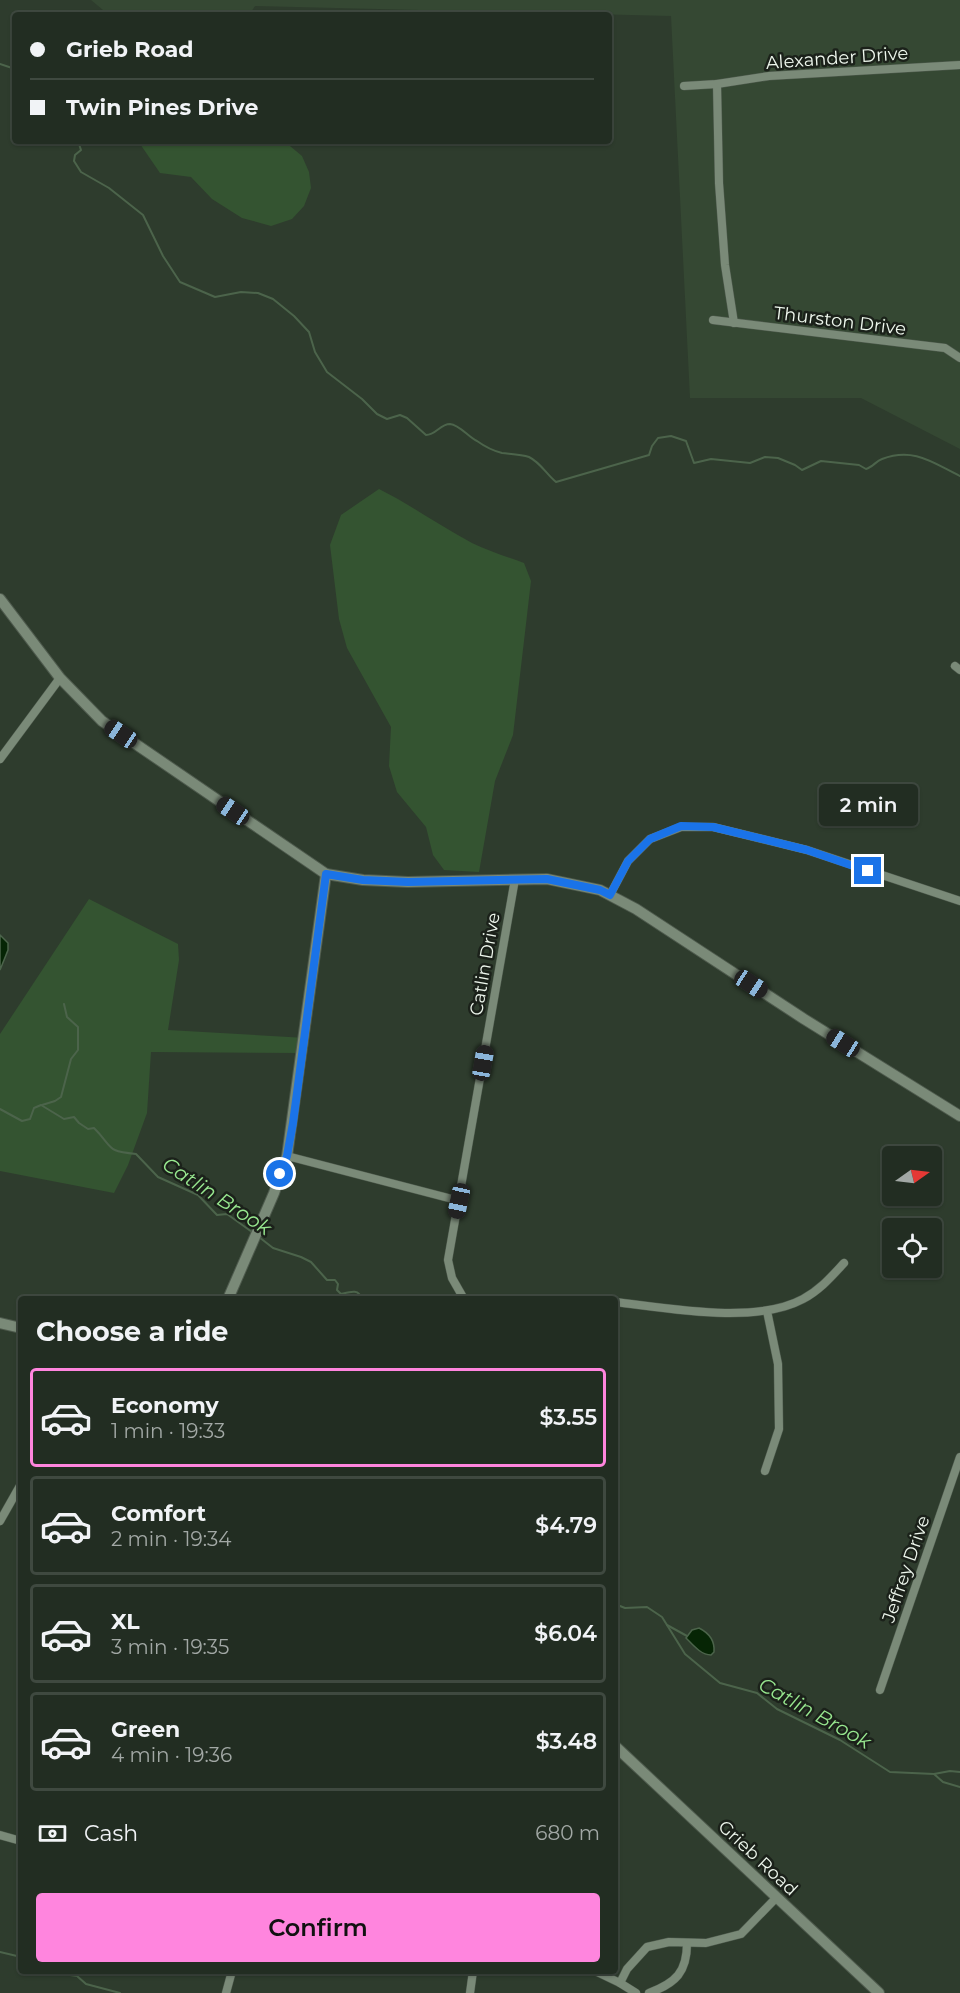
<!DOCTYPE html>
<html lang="en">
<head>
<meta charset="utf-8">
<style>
  body { margin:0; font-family:Montserrat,sans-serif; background:#2e392f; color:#f1f3f6; height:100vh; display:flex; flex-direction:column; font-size:22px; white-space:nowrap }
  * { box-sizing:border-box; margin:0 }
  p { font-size:20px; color:#a2a8a5 }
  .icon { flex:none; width:33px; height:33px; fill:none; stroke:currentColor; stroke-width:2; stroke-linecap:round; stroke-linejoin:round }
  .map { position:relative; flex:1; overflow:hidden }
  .panel { position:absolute; left:18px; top:1296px; width:600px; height:678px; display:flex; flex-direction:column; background:#222d22; border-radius:6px; box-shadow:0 2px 4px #0004,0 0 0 2px #3f4940 }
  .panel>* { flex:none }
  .banner { position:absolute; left:12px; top:12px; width:600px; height:132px; border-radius:6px; box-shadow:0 2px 4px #0004,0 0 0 2px #3f4940; display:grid; align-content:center; height:132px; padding:0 18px; background:#222d22 }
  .needle { width:39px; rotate:76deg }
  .tools { position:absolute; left:882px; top:1146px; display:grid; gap:12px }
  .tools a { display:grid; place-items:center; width:60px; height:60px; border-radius:6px; background:#222d22; box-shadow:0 2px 4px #0004,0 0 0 2px #3f4940; font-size:30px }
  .end { position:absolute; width:27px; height:27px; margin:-14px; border:8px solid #1a73e8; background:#fff; box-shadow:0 0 0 3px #fff }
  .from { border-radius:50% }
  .bubble { position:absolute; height:42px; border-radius:6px; background:#222d22; box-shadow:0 2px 4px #0004,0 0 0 2px #3f4940; font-size:20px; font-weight:600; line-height:42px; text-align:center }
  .car { position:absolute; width:18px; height:36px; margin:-18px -9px; border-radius:8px; box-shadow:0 0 4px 2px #0007; background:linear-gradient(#222 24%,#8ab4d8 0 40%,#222 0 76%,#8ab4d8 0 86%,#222 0) }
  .banner b { display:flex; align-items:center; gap:21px; height:57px; font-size:22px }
  .banner b+b { border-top:2px solid #3f4940 }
  .banner i { width:15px; height:15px; background:#f1f3f6 }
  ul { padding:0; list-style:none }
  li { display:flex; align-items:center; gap:18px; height:99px; margin:0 12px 9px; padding:0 6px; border:3px solid #3f4940; border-radius:6px }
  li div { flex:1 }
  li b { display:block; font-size:22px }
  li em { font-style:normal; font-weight:600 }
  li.on { border-color:#ff85de }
  li>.icon { width:54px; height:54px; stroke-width:1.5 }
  h2 { padding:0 18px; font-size:27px; line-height:72px }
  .pay { display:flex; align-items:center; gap:15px; height:66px; padding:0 18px; font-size:22px }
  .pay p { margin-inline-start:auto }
  .action { display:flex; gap:12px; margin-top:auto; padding:12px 18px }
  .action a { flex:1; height:69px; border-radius:6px; background:#ff85de; color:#111; font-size:24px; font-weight:600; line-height:69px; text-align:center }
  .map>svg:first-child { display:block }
  .built { fill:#354833 }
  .green { fill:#345431 }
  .water { fill:#062505; stroke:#4c644b; stroke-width:1.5 }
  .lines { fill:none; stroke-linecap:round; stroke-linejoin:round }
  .stream { stroke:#4c644b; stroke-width:2 }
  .street-casing { stroke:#4e5a4d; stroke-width:9 }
  .secondary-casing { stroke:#4e5a4d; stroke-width:12 }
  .street { stroke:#7a8a78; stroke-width:8 }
  .secondary { stroke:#7a8a78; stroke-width:10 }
  .route { stroke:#1a73e8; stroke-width:8 }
  .labels { text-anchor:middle; stroke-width:5; stroke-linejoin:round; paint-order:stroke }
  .street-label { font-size:18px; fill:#eef7ed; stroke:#1b211a }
  .water-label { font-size:20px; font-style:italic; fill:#97e78f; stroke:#1b211a }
</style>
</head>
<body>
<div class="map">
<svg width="960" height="1993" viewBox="0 0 960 1993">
  <rect width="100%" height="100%" fill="#2e3c2d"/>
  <polygon class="built" points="91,0 960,0 960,449 861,398 690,398 671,16 255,6 249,15 109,15"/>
  <g class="green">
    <polygon points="138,141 272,141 290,146 302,156 309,172 311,188 304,206 292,219 271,226 242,218 212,199 191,177 160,173"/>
    <path d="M379 489C411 505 440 526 472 543 489 551 507 557 524 563L531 581 513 735 495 781 479 872 444 870 433 855 426 827 397 792 389 766 391 727 347 648 339 619 330 545 341 515Z"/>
    <polygon points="89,899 178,944 179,960 168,1030 306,1038 304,1053 151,1052 147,1113 128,1165 114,1193 0,1171 0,1034"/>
  </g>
  <g class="water">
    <polygon points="0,935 8,943 8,950 0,970"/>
    <path d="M699 1628C709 1633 715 1640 714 1652L711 1655C701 1655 693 1645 686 1638L692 1630Z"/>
  </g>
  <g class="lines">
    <g class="stream">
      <polyline points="0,64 15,69"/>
      <path d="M78 141 81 150 75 155 74 161 81 172 109 188 143 215 163 256 180 282 215 297 241 292 258 293 273 299 294 316 309 332 315 352 327 372 362 399 377 414 387 419 400 415 407 418 426 435C436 435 440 424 450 424 460 425 468 437 477 441 484 446 494 451 502 453 511 454 521 454 529 457 541 463 546 474 556 482L649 455 652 446 658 438 671 436 686 441 694 463 711 459 750 463 765 457 778 458 795 465 802 470 821 461 859 465 866 469C873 467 876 461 882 459 914 447 933 463 960 476"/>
      <polyline points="42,1105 55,1101 61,1097 71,1059 78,1050 78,1027 67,1017 64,1004"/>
      <path d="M0 1109 22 1121 30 1119 34 1108 41 1105 64 1119 74 1117 79 1123 88 1129 94 1128C114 1148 105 1151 136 1154L158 1177 198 1195 217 1215 227 1214 252 1232"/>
      <path d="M259 1237 273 1248 301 1257 311 1262 327 1280H335L338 1284 337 1290 341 1294C349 1292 360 1288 361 1299"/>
      <polyline points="615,1604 625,1608 647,1607 662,1617 685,1654 720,1683 757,1693 777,1709 840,1740 890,1772 934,1774 943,1782 960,1787"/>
      <polyline points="667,1625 687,1636"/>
      <polyline points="934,1774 950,1771 960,1772"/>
      <polyline points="0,1952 21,1957"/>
      <polyline points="58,1971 63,1974 77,1976 86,1984 120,1993"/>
    </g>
    <defs>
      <g id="street">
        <polyline points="717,84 719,183 725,265 734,323"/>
        <polyline points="684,86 717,84 769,76 960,65"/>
        <polyline points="713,320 945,348 960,358"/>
        <polyline points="955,666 960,670"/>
        <polyline points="0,759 60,678"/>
        <polyline points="610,895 628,861 650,839 681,827 713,827 807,850 960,901"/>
        <polyline points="287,1156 460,1201"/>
        <polyline points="464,1299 452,1278 448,1260 515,879"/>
        <path d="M615 1302C667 1308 755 1325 803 1299 820 1290 831 1277 844 1263"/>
        <polyline points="765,1471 779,1429 778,1364 767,1311"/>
        <polyline points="0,1521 21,1484"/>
        <polyline points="880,1690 960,1457"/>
        <polyline points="0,1835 21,1841"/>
        <polyline points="595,1971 620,1983 627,1969 647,1947 669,1942 706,1943 741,1934 776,1898"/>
        <polyline points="620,1983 636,1993"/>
        <polyline points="226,1993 232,1971"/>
        <polyline points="470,1993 473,1971"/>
        <path d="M649 1993C676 1983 687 1972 687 1943"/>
      </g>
      <g id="secondary">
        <polyline points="0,599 60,678 102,721 326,874 363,880 408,882 547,879 600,890 636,909 804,1019 960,1116"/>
        <polyline points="228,1299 274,1193 287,1156 326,874"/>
        <polyline points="0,1323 21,1328"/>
        <polyline points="615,1746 879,1993"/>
      </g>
    </defs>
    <use href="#street" class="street-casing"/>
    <use href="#secondary" class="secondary-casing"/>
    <use href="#street" class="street"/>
    <use href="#secondary" class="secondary"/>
  </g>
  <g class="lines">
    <polyline class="route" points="280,1174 287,1156 293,1123 326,874 363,880 408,882 547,879 600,890 610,895 628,861 650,839 681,826 713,827 807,850 868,871"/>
  </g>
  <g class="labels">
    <g class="street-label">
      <text transform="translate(837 58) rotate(-4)" y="6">Alexander Drive</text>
      <text transform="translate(840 321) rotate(7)" y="6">Thurston Drive</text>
      <text transform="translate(485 964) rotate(-80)" y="6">Catlin Drive</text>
      <text transform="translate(906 1569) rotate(-71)" y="6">Jeffrey Drive</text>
      <text transform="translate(758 1858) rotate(43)" y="6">Grieb Road</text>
    </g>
    <g class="water-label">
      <text transform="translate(217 1196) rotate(33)" y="7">Catlin Brook</text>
      <text transform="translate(815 1713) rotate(29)" y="7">Catlin Brook</text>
    </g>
  </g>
</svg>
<div class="tools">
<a><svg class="needle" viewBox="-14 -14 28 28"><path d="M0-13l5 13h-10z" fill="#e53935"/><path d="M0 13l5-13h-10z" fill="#a2a8a5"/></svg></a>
<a><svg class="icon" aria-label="locate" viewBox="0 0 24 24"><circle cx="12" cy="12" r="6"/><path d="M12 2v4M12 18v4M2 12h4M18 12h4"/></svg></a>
</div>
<i class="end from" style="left:280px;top:1174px"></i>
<i class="end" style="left:868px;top:871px"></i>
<div class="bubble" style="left:819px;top:784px;width:99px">2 min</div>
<i class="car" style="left:121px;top:734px;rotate:304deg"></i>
<i class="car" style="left:233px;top:811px;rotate:304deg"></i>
<i class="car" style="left:751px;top:984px;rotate:123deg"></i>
<i class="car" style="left:843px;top:1043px;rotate:302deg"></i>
<i class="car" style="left:483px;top:1063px;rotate:10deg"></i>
<i class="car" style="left:459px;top:1201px;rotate:192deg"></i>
<div class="banner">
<b><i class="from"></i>Grieb Road</b>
<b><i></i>Twin Pines Drive</b>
</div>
<section class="panel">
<h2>Choose a ride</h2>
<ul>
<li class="on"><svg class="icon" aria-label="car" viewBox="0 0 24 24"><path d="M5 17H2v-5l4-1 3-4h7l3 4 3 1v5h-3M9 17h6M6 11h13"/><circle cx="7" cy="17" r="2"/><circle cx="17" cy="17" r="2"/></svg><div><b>Economy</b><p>1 min · 19:33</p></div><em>$3.55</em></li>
<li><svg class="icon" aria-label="car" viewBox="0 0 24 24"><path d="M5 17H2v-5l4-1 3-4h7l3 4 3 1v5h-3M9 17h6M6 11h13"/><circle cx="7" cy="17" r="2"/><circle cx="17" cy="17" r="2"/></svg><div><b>Comfort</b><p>2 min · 19:34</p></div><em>$4.79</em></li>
<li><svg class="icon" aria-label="car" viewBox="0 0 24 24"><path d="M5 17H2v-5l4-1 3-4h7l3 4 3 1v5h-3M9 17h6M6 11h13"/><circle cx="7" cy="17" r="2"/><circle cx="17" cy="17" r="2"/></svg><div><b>XL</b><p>3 min · 19:35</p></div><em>$6.04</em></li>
<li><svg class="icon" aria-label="car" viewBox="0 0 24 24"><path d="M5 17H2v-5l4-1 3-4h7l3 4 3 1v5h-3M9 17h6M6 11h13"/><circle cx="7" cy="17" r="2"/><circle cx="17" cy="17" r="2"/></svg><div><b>Green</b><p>4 min · 19:36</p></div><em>$3.48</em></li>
</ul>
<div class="pay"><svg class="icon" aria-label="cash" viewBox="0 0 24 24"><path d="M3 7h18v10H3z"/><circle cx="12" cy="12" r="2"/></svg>Cash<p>680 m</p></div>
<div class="action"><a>Confirm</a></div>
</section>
</div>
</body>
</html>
